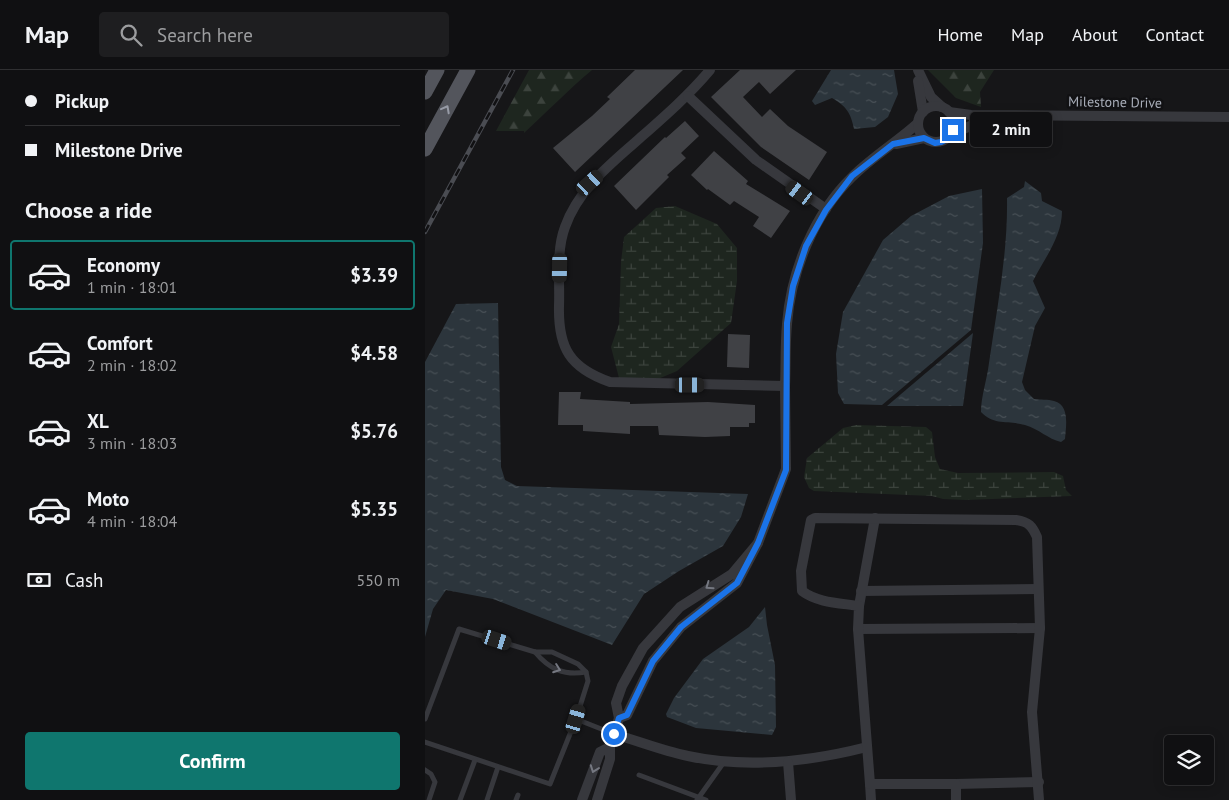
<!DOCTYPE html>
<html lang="en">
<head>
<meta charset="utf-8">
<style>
  body { margin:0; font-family:"PT Sans",sans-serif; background:#1e1e20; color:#f1f3f6; height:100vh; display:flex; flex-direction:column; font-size:19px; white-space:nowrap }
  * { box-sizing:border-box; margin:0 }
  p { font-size:16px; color:#9c9d9f }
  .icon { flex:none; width:28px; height:28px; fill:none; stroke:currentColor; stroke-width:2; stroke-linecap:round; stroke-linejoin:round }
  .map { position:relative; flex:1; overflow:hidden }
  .sheet { display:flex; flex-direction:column; background:#101012; width:425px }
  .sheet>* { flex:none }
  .top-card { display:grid; align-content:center; height:110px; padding:0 25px; background:#101012 }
  .fabs { position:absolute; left:739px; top:665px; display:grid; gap:10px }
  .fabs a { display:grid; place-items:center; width:50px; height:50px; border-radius:5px; background:#101012; box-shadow:0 2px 12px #0003,0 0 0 1px #303032; font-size:25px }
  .end { position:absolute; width:22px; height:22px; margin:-11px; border:6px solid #1a73e8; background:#fff; box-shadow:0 0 0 2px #fff }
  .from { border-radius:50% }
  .bubble { position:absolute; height:35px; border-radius:5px; background:#101012; box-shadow:0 2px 12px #0003,0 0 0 1px #303032; font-size:16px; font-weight:800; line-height:35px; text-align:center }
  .car { position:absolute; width:15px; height:30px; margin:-15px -8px; border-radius:6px; box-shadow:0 0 4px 1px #0007; background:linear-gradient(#222 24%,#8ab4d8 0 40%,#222 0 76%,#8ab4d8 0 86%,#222 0) }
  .top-card b { display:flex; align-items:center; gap:18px; height:48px; font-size:19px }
  .top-card b+b { border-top:1px solid #303032 }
  .top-card i { width:12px; height:12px; background:#f1f3f6 }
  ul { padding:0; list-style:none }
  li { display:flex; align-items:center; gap:15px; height:70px; margin:0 10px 8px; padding:0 15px; border:2px solid transparent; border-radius:5px }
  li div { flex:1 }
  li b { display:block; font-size:19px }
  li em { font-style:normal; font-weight:800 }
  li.selected { border-color:#0f766e }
  li>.icon { width:45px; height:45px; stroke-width:1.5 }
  h2 { padding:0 25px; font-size:22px; line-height:60px }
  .pay { display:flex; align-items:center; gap:12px; height:55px; padding:0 25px; font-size:19px }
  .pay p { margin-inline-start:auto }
  .cta { display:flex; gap:10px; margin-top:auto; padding:10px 25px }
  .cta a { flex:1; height:58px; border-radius:5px; background:#0f766e; color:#fff; font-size:20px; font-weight:800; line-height:58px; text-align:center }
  header { display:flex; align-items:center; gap:30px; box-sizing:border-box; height:70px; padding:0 25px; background:#101012; border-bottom:1px solid #303032 }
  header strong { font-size:24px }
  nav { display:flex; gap:28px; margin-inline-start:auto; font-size:18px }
  .search { width:350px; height:45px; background:#1e1e20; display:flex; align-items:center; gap:12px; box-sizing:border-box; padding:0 18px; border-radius:5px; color:#9c9d9f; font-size:19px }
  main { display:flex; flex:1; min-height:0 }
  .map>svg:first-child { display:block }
  .forest { fill:url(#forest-firs) }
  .wetland { fill:url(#wetland-marsh) }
  .water { fill:url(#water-ripples) }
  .building { fill:#404145 }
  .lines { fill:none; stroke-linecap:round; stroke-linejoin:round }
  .lane { stroke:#37383d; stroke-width:5 }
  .street { stroke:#37383d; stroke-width:10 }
  .primary { stroke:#53555c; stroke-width:15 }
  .rail-casing { stroke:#4a4c52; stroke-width:4.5 }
  .rail { stroke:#111113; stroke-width:2.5; stroke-dasharray:8; stroke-linecap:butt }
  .oneway { stroke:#979ba6 }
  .oneway2 { stroke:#757881 }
  .route { stroke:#1a73e8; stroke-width:6 }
  .labels { text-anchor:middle; stroke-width:5; stroke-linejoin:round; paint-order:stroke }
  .street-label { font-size:14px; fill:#a8adb8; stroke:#111113 }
</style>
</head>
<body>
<header>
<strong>Map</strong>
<div class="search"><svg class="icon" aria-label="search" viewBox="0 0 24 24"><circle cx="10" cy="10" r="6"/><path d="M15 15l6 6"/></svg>Search here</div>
<nav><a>Home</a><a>Map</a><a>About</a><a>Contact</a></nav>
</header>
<main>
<section class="sheet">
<div class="top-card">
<b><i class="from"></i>Pickup</b>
<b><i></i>Milestone Drive</b>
</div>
<h2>Choose a ride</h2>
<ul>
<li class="selected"><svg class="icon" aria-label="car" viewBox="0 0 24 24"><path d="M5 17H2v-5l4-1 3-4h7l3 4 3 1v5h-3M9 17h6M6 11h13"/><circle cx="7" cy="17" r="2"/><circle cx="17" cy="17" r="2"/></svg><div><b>Economy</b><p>1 min · 18:01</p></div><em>$3.39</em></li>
<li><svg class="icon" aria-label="car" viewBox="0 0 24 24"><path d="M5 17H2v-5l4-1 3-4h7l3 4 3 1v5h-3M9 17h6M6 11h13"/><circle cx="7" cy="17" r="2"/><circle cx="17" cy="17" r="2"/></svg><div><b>Comfort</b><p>2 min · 18:02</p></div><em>$4.58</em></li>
<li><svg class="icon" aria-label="car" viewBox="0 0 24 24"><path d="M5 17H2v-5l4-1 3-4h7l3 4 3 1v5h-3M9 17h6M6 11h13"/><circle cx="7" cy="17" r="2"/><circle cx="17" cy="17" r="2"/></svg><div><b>XL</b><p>3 min · 18:03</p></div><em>$5.76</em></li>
<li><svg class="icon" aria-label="car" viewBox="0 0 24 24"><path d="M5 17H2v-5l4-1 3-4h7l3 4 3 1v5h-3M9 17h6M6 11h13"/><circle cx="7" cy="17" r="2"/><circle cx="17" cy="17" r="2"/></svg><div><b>Moto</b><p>4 min · 18:04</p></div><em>$5.35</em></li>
</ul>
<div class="pay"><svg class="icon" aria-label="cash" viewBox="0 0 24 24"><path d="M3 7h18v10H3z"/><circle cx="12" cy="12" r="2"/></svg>Cash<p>550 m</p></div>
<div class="cta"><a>Confirm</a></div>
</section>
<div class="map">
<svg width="804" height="730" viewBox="0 0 804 730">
  <defs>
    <pattern id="forest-firs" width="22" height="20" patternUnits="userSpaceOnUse" patternTransform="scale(1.25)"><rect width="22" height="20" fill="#1e261f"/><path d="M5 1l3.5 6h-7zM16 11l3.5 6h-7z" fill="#3c433d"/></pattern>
    <pattern id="wetland-marsh" width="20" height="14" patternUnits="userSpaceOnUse" patternTransform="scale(1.25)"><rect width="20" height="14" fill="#1e261f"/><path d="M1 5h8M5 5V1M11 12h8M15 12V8" fill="none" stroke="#3c433d"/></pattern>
    <pattern id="water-ripples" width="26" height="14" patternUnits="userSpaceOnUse" patternTransform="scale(1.25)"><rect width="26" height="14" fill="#2c353c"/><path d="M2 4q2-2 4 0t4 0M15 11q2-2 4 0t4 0" fill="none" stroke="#485056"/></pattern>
  </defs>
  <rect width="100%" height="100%" fill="#161618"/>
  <g class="forest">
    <path d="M104 0H167C143 20 122 42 99 63V61H71Z"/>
    <polygon points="503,0 569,0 555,22 556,37 531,28"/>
  </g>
  <g class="wetland">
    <polygon points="250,136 292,154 312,178 312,211 306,253 252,301 233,309 194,308 186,277 194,254 196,192 199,167 231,138"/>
    <polygon points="431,355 501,357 507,362 510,387 515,399 533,403 629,402 638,406 641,420 647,426 541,430 518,429 507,426 389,421 384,418 379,407 382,388 418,358"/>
  </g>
  <g class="water">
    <path d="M406 0H469L473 24 463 47 450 57 429 59C426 43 421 36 407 28L390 35 387 31Z"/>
    <path d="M600 111 616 123 617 131 637 141C637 167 619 189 608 211L620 238 610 256 597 312 600 320 609 329C615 330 623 329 629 331 645 335 641 356 640 369L636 372C623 369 614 359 600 355 584 350 569 356 556 342 556 326 562 310 564 293 572 238 583 183 582 128L599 117Z"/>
    <polygon points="557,119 558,173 546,260 457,335 419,334 413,323 411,284 418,242 458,170 486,146 524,126"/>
    <polygon points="73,233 76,397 80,410 92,416 323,424 316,447 298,476 254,501 219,524 187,575 68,529 21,520 8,539 0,567 0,292 31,234"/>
    <polygon points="548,263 538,336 462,336"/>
    <polygon points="340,537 342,555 350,595 351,657 347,665 271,658 242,647 241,644 249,628 278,589 324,557"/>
  </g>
  <g class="building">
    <polygon points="210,0 258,0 150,102 128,78 167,46 185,29 182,27"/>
    <polygon points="315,0 371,0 345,24 334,12 318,27 337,47 345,39 363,56 402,82 384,110 336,77 286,27"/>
    <polygon points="260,51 274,66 256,83 261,88 242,105 244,107 211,140 189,116 240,67 241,68"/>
    <polygon points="289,81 323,111 321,114 365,141 346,168 328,156 334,147 309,131 305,135 283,119 282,120 266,105"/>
    <polygon points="303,264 325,265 324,298 302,297"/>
    <polygon points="134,322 156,322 155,329 205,332 205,334 283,332 330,335 330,353 324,353 324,357 305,357 305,366 280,367 234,365 233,356 205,356 205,364 158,361 158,355 133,355"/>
  </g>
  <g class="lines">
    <g class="lane">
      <path d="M110 582C124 599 139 606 161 602"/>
      <polyline points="0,649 34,559 110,582 127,582 153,594 161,602 163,611 151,649 189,664"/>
      <polyline points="0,672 125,714 151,649"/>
      <polyline points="0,700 6,704 10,712 4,730"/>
      <polyline points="214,705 281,730"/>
      <polyline points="35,730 50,690"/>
      <polyline points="62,730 73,697"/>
      <polyline points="91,730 93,725"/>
      <polyline points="272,730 299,692"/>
    </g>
    <g class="street">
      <path d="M285 0C264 25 240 46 215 68 185 95 154 118 140 157 131 181 135 210 134 236 133 278 145 298 185 312L360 316C361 295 360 275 362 254 366 201 389 144 427 107 447 87 472 72 493 53"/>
      <polyline points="493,0 506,27 517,37"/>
      <polyline points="493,11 498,42"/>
      <polyline points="263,26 331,90 401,139"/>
      <circle cx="511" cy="54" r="18"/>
      <polyline points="524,42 546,45 804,47"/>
      <polyline points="526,64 565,48"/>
      <polyline points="471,74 499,68"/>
      <polyline points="333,473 361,399 360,316"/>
      <polyline points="436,521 613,519"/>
      <polyline points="434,536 450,448"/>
      <polyline points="433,559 615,558"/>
      <path d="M189 664C213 671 238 681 263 686 323 699 383 692 442 677"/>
      <polyline points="185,677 194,648 191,633 197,616 218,578 255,537 307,504 333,473 312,513 256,557 228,591 202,645 194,648"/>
      <polyline points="363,692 366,730"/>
      <polyline points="445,714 446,730"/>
      <polyline points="531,714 614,712"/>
      <polyline points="157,730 175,682 185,677 185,689 172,730"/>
      <path d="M531 730V714H445L433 559 434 536C415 533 393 533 377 521L376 501 386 450 390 448 591 450C604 452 607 456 612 467L615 558 607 642 614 730"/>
    </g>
    <g class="primary">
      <polyline points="0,22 12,0"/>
      <polyline points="0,79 43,0"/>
    </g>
    <defs>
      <polyline id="rail" points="0,162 88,0"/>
    </defs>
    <use href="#rail" class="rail-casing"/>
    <use href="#rail" class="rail"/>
  </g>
  <defs><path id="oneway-chevron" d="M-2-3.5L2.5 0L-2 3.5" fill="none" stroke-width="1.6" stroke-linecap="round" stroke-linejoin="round" transform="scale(1.25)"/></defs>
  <use class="oneway" href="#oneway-chevron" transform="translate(21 39) rotate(-62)"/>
  <g class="oneway2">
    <use href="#oneway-chevron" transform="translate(284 516) rotate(145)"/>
    <use href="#oneway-chevron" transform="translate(132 599) rotate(20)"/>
    <use href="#oneway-chevron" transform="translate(169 699) rotate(110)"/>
  </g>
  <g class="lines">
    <polyline class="route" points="189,664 194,648 202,645 228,591 256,557 312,513 333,473 361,400 362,253 368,216 381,176 401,140 427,106 468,74 499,68 510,73 516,72 522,69 528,60"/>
  </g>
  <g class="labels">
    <g class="street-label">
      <text transform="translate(690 32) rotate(1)" y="5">Milestone Drive</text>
    </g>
  </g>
</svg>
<div class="fabs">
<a><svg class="icon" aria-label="layers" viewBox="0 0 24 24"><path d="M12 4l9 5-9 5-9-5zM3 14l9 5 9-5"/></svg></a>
</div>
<i class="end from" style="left:189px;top:664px"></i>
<i class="end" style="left:528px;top:60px"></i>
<div class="bubble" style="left:545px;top:42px;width:82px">2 min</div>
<i class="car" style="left:165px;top:113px;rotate:48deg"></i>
<i class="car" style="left:375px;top:123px;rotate:306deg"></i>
<i class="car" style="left:135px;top:198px;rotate:181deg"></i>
<i class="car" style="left:265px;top:315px;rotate:90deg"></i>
<i class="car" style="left:72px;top:570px;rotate:108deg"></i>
<i class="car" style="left:151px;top:649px;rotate:17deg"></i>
</div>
</main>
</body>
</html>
